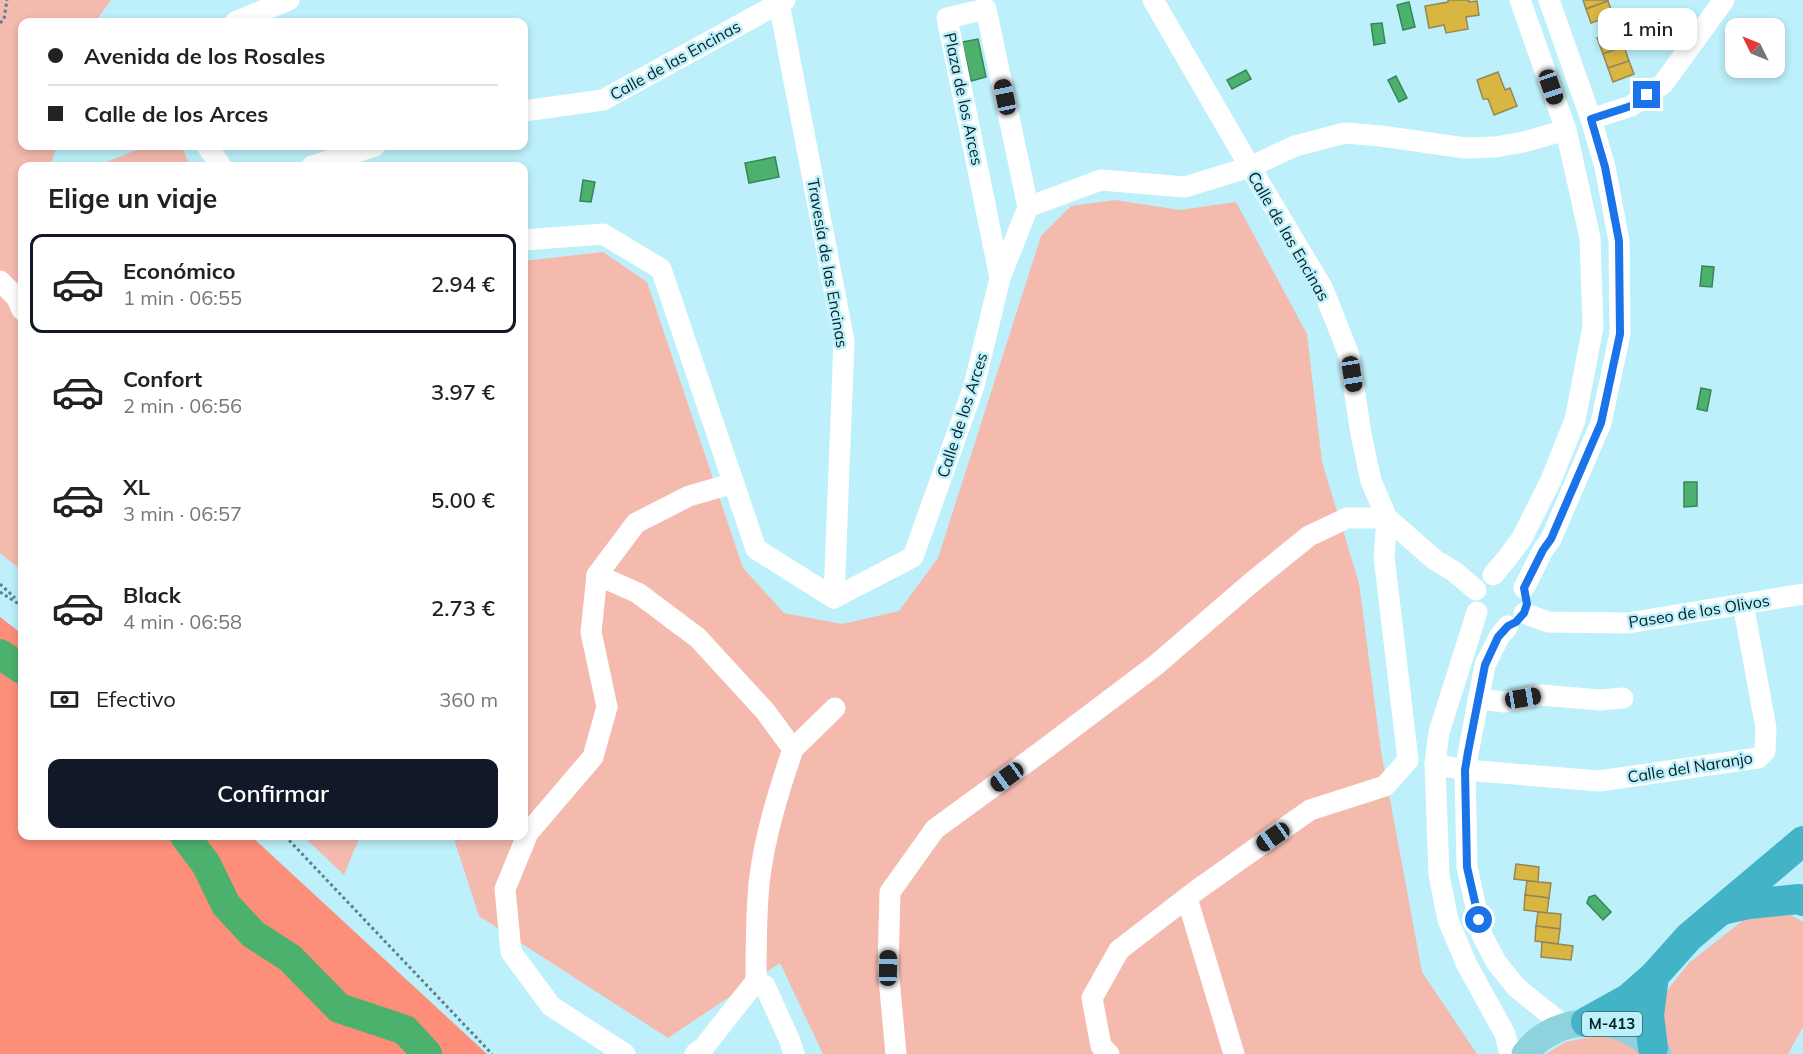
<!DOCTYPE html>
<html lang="es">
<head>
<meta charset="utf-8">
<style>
  body { margin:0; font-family:Mulish,sans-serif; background:#f2f2f2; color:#222; height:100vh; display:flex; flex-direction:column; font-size:22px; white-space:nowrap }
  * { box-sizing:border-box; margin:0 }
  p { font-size:20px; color:#767676 }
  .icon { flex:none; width:33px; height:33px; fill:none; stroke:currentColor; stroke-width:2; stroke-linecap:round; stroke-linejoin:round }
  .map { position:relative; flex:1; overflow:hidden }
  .details { position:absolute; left:18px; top:162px; width:510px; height:678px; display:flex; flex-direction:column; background:#fff; border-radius:12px; box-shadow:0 3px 9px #0003 }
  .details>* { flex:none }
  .hud { position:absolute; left:18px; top:18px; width:510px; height:132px; border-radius:12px; box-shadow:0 3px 9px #0003; display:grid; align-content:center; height:132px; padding:0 30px; background:#fff }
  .needle { width:39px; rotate:313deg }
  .buttons { position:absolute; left:1725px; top:18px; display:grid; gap:12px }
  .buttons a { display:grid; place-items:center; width:60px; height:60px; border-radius:12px; background:#fff; box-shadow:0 3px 9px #0003; font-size:30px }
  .end { position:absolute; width:27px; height:27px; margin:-14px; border:8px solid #1a73e8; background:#fff; box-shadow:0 0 0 3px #fff }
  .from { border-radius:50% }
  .bubble { position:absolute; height:42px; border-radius:12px; background:#fff; box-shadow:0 3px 9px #0003; font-size:20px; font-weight:600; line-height:42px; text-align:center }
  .car { position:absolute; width:18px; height:36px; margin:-18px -9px; border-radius:8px; box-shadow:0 0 4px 2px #0007; background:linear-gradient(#222 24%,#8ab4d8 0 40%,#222 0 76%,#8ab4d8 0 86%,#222 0) }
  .hud b { display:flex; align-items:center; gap:21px; height:57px; font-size:22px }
  .hud b+b { border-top:2px solid #e0e0e0 }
  .hud i { width:15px; height:15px; background:#222 }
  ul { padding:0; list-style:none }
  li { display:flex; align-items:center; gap:18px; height:99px; margin:0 12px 9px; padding:0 18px; border:3px solid transparent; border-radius:12px }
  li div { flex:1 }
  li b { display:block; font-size:22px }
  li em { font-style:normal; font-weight:600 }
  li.current { border-color:#111827 }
  li>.icon { width:54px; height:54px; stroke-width:1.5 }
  h2 { padding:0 30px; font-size:27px; line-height:72px }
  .pay { display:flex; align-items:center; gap:15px; height:66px; padding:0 30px; font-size:22px }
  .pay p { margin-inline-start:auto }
  .primary-button { display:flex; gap:12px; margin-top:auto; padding:12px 30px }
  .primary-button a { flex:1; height:69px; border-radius:12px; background:#111827; color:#fff; font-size:24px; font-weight:600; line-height:69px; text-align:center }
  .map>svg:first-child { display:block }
  .green { fill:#f4baae }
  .forest { fill:#fc8e7a }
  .water { fill:#4cb16d; stroke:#378658; stroke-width:1.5 }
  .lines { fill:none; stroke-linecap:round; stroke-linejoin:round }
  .river { stroke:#4cb16d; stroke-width:30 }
  .building { fill:#d9b641; stroke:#978758; stroke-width:1.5 }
  .path { stroke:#5b8189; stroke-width:3; stroke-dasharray:3 3; stroke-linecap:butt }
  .minor { stroke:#fff; stroke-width:21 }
  .major { stroke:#8ed2de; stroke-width:27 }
  .highway { stroke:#43b4c8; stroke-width:30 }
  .route { stroke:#1a73e8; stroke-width:8 }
  .labels { text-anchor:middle; stroke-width:5; stroke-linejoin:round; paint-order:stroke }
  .shield { fill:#bdf0fa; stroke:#3d5f66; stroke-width:1.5 }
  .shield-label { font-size:15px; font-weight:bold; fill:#062126 }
  .street-label { font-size:16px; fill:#062126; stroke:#bdf0fa }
</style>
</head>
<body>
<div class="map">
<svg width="1803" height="1054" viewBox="0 0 1803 1054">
  <rect width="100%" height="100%" fill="#bdf0fa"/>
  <g class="green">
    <polygon points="0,0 111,0 95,22 22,22 22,146 57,146 50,166 22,166 22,571 0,553"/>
    <polygon points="146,146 181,146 188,161 194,166 97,166"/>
    <polygon points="1115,200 1180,210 1236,202 1307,334 1322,462 1359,583 1381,751 1422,972 1477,1054 823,1054 780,963 668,1038 479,916 453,836 524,836 524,261 603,252 647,282 743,568 784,613 842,624 899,611 938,558 1041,236 1071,206"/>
    <polygon points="303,836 360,836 344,875"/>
    <polygon points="1786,912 1803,922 1803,1027 1788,1054 1546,1054 1565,1042 1661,1023 1665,993 1689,963 1751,914"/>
  </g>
  <polygon class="forest" points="0,617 22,634 22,836 251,836 487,1054 0,1054"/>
  <g class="water">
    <polygon points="1409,2 1415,27 1403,30 1397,5"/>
    <polygon points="1382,23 1385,43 1374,45 1371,24"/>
    <polygon points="978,39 986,77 971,81 962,42"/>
    <polygon points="1246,70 1251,79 1232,89 1227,80"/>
    <polygon points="1396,76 1407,98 1399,102 1388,80"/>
    <polygon points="775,157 779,177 749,183 745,163"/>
    <polygon points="583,180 595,182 591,202 580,201"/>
    <polygon points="1702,266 1714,267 1712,287 1700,286"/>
    <polygon points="1701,388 1711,390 1707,411 1697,409"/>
    <polygon points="1684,482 1697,482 1697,506 1684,507"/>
    <polygon points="1595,895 1611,912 1603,920 1587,903 1589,897"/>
  </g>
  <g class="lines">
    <g class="river">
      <polyline points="0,654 22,669"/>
      <polyline points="185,836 206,864 226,905 253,934 290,958 339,1008 405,1030 427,1054"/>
    </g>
  </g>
  <g class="building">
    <polygon points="1448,0 1469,0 1469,2 1477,1 1479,15 1466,17 1468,29 1446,33 1444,25 1429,28 1425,6 1448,2"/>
    <polygon points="1583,0 1608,0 1608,1 1586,9"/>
    <polygon points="1608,1 1613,15 1591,23 1586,9"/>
    <polygon points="1618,30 1624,46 1603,54 1597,38"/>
    <polygon points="1624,46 1629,61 1608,68 1603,54"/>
    <polygon points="1629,61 1634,74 1613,82 1608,68"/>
    <polygon points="1498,72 1505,90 1510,88 1517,106 1494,115 1488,99 1483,99 1477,80"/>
    <polygon points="1516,864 1539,867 1538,882 1514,879"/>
    <polygon points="1527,881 1551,883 1549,898 1525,895"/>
    <polygon points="1525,895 1549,898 1547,913 1524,910"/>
    <polygon points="1538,912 1561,914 1560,929 1536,926"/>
    <polygon points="1536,926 1560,929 1558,944 1535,941"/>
    <polygon points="1542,942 1573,946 1571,960 1541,957"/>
  </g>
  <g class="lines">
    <g class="path">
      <polyline points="0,23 4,19 7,0"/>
      <polyline points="0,584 15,598"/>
      <polyline points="0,592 22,606"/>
      <polyline points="285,836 492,1054"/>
    </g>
    <g class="minor">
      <polyline points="1153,0 1250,167 1323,289 1349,355 1361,434 1371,481 1387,518 1435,560 1455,572 1476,590"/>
      <polyline points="779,3 844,341 834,598"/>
      <polyline points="235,22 289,0"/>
      <polyline points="524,111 603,100 785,0"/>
      <polyline points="1591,119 1631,106 1663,84 1724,0"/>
      <polyline points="207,146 221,166"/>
      <polyline points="312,166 375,146"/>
      <polyline points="524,240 603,234 661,269 756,549 834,598 913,557 974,386 1000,278 1028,207 1101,180 1185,187 1250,167 1295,146 1345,133 1381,136 1465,148 1495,147 1524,142 1566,130"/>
      <polyline points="1000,278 947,18 986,9 1028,207"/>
      <polyline points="0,281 17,298 22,310"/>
      <path d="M597 575 638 593 698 638 765 711 793 749C778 793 764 838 759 884 756 916 756 949 756 981"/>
      <polyline points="1493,575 1508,557 1522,538 1551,480 1575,420 1593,327 1590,238 1566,130 1520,0"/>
      <polyline points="1524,588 1543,550 1551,539 1601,423 1620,334 1619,241 1605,167 1591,119 1549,0"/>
      <polyline points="1477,612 1439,732 1435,764 1439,875 1448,920 1467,965 1505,1034 1510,1054"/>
      <polyline points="1524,613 1548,622 1628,623 1803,594"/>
      <polyline points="1508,626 1499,637 1485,665 1465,770 1467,867 1482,935 1496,962 1516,987 1564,1026"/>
      <polyline points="1478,699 1504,702 1541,695 1600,700 1623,698"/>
      <polyline points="793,749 835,708"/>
      <polyline points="1435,764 1465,770 1599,781 1758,758 1765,751 1766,728 1743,604"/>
      <polyline points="1187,898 1234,1054"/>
      <polyline points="625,1054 551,1006 511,952 505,889 528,833 593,757 607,707 591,632 597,575 636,523 689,496 734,483"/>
      <polyline points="695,1054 704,1047 756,981 765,986 790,1041 794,1054"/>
      <polyline points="896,1054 888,968 890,892 935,829 1042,751 1156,665 1251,583 1309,536 1347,518 1387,518 1384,556 1408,760 1385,786 1310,810 1197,890 1119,950 1092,998 1101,1046 1109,1054"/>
    </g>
    <path class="major" d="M1525 1054C1556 1012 1627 1012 1658 1054"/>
    <g class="highway">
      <polyline points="1723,910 1749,904 1799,899 1803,901"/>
      <polyline points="1586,1022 1629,998 1654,976 1689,937 1803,841"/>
      <polyline points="1653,1048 1649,1015 1654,976"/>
    </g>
  </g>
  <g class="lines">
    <polyline class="route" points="1479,920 1467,867 1465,770 1468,752 1485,665 1498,637 1508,626 1516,622 1524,613 1527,604 1524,588 1543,550 1551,539 1601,423 1620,334 1619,241 1605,167 1591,119 1631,106 1647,95"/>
  </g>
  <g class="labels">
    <rect class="shield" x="1582" y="1012" width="60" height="24" rx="4.5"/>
    <g class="shield-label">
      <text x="1612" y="1029">M-413</text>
    </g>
    <g class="street-label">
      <text transform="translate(675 60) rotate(-29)" y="6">Calle de las Encinas</text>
      <text transform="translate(964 99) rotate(78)" y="6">Plaza de los Arces</text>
      <text transform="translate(1289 236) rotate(60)" y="6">Calle de las Encinas</text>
      <text transform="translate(828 263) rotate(80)" y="6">Travesía de las Encinas</text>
      <text transform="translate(962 415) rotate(-72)" y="6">Calle de los Arces</text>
      <text transform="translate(1699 611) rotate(-9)" y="6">Paseo de los Olivos</text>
      <text transform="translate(1690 767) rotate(-9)" y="6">Calle del Naranjo</text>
    </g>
  </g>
</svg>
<div class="buttons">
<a><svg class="needle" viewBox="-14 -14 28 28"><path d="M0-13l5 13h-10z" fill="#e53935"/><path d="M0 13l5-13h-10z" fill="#767676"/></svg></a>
</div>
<i class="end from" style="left:1479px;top:920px"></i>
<i class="end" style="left:1647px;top:95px"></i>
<div class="bubble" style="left:1598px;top:8px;width:99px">1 min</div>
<i class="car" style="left:1551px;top:87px;rotate:161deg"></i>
<i class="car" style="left:1005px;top:97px;rotate:348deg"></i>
<i class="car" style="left:1352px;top:374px;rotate:171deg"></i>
<i class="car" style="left:1523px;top:698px;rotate:81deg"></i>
<i class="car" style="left:1007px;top:777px;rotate:234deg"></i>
<i class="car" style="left:1273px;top:837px;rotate:235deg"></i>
<i class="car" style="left:888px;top:968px;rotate:1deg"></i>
<div class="hud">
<b><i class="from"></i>Avenida de los Rosales</b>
<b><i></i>Calle de los Arces</b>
</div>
<section class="details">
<h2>Elige un viaje</h2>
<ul>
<li class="current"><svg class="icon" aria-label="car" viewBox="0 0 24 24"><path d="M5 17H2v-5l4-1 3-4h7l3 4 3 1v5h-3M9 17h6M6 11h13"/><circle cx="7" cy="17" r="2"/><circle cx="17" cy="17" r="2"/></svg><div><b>Económico</b><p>1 min · 06:55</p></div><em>2.94 €</em></li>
<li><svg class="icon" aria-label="car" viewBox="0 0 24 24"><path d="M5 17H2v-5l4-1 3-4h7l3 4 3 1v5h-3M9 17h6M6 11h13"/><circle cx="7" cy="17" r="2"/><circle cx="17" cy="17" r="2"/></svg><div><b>Confort</b><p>2 min · 06:56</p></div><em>3.97 €</em></li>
<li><svg class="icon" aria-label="car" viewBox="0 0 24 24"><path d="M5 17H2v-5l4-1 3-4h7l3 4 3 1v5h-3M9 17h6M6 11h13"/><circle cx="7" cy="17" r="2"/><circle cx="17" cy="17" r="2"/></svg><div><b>XL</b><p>3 min · 06:57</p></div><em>5.00 €</em></li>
<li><svg class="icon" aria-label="car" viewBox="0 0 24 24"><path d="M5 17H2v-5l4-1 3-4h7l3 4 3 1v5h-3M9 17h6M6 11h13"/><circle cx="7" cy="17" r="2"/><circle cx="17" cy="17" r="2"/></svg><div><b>Black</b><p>4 min · 06:58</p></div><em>2.73 €</em></li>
</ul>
<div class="pay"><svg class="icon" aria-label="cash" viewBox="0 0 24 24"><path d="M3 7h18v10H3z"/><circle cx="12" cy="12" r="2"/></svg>Efectivo<p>360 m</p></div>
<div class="primary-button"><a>Confirmar</a></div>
</section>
</div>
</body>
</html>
